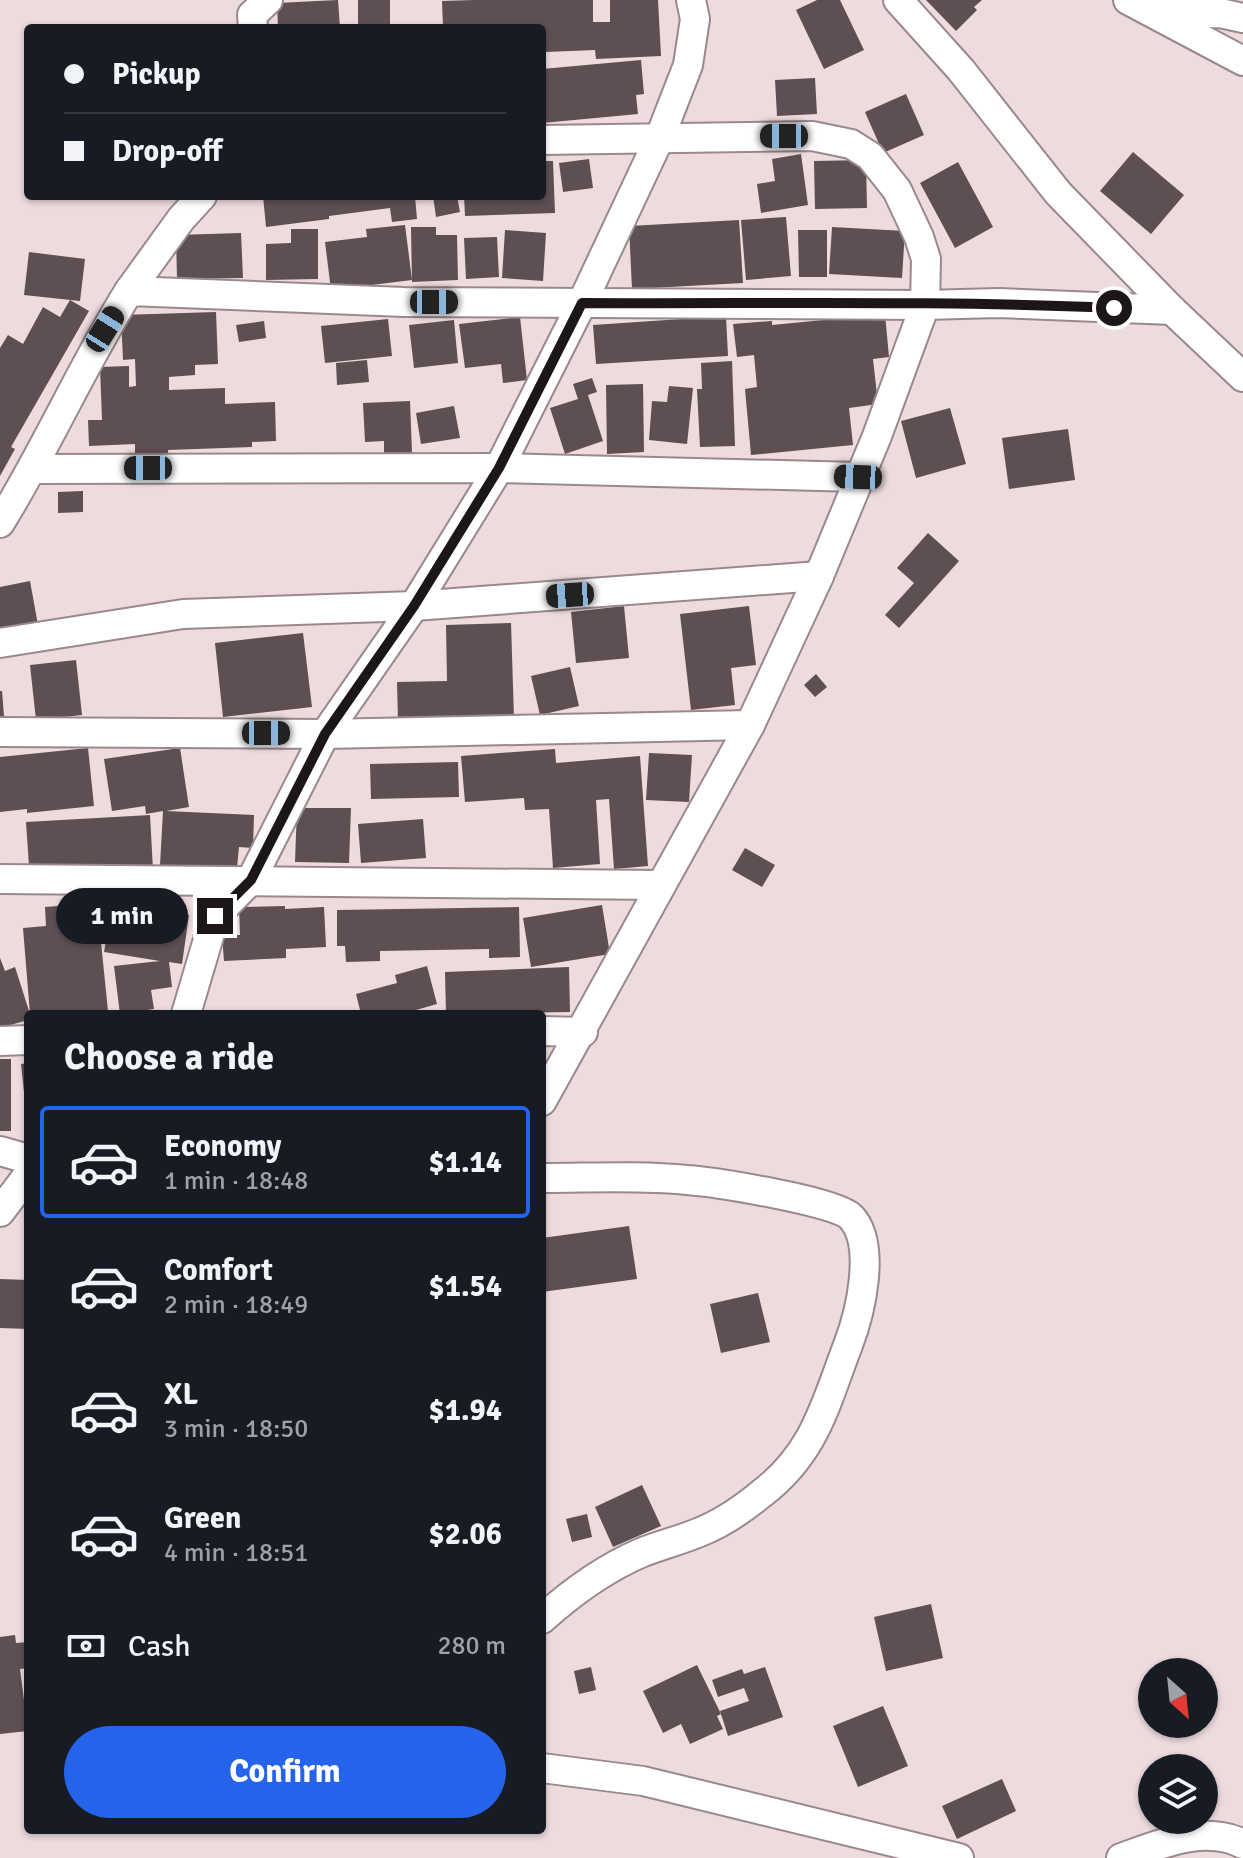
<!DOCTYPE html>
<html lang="en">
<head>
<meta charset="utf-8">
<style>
  body { margin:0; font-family:Signika,sans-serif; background:#242831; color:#f1f3f6; height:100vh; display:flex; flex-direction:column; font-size:30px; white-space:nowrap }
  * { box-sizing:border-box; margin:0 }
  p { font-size:26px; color:#9ea1a6 }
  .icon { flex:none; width:44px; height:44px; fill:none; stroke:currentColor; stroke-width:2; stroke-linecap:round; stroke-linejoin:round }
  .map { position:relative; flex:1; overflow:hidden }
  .sheet { position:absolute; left:24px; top:1010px; width:522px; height:824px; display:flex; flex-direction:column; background:#171b24; border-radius:8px; box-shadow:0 2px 6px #0004 }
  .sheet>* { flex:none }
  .guide { position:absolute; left:24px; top:24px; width:522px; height:176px; border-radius:8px; box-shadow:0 2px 6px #0004; display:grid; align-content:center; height:176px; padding:0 40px; background:#171b24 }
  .needle { width:52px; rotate:153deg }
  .controls { position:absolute; left:1138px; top:1658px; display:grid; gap:16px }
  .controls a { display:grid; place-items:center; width:80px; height:80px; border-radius:50%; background:#171b24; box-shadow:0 2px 6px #0004; font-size:40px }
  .end { position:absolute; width:36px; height:36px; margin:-18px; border:10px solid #1c1617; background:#fff; box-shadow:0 0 0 4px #fff }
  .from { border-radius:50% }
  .bubble { position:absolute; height:56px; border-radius:28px; background:#171b24; box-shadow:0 2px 6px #0004; font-size:26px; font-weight:700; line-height:56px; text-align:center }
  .car { position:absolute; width:24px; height:48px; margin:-24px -12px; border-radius:10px; box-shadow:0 0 6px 2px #0007; background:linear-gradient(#222 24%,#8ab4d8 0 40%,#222 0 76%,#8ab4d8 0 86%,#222 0) }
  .guide b { display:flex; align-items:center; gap:28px; height:76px; font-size:30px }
  .guide b+b { border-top:2px solid #363941 }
  .guide i { width:20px; height:20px; background:#f1f3f6 }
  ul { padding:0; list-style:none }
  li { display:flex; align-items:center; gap:24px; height:112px; margin:0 16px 12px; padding:0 24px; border:4px solid transparent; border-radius:8px }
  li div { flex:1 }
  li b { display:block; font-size:30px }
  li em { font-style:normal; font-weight:700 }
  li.current { border-color:#2563eb }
  li>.icon { width:72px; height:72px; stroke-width:1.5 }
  h2 { padding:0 40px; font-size:36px; line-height:96px }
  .pay { display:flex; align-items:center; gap:20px; height:88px; padding:0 40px; font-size:30px }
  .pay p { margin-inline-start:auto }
  .button { display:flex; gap:16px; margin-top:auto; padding:16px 40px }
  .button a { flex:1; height:92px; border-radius:48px; background:#2563eb; color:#fff; font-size:32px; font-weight:700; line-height:92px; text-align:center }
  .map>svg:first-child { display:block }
  .building { fill:#5e4f52 }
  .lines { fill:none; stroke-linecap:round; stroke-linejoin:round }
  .minor-casing { stroke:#99898c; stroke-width:32 }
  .minor { stroke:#fff; stroke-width:28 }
  .route { stroke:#1c1617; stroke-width:10 }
</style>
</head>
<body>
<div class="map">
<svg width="1243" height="1858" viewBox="0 0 1243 1858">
  <rect width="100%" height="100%" fill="#eddbde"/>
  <g class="building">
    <polygon points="338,0 340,28 278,28 277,3"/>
    <rect x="358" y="0" width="32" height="26"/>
    <polygon points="474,0 593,0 593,22 610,22 610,0 658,0 661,56 596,59 595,50 546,52 546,57 542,58 542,28 443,28 442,1"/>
    <polygon points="817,0 840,0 864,50 824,69 796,10"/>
    <polygon points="926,0 982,0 974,7 977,10 956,31"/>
    <polygon points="641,60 644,94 636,95 638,114 542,123 542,69"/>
    <polygon points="815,78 817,114 777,116 775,80"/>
    <polygon points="906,94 924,135 883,153 865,112"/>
    <polygon points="1133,152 1184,195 1151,234 1100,191"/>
    <polygon points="801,154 808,205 761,213 757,184 775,181 772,159"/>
    <polygon points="589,159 593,188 563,192 559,163"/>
    <polygon points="866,160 867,208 815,209 814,161"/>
    <polygon points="542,161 553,161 555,213 465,216 464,196 542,196"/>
    <polygon points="958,162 993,227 955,248 920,183"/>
    <polygon points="263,196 415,196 417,219 392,222 390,208 329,216 329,219 266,227"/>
    <polygon points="433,196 457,196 460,212 436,217"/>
    <polygon points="786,217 791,276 746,280 741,220"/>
    <polygon points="739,220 743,283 632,289 629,226"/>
    <polygon points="405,225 412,280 331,290 325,242 367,237 366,229"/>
    <polygon points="411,227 436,227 436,235 457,235 458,280 412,282"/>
    <polygon points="832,227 905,231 902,278 829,274"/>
    <polygon points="291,229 318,229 318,279 266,280 266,244 291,243"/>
    <polygon points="505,230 546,233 543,281 502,278"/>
    <polygon points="798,230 827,230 827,277 799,277"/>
    <polygon points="241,233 243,278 177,279 176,235"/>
    <polygon points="497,237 499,277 466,279 464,238"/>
    <polygon points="29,252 85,259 80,301 24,295"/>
    <polygon points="70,300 89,311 11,447 15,449 0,476 0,348 8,335 23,344 43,307 60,317"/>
    <polygon points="216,312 218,364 195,365 195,375 169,377 169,390 225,388 225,404 275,402 276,441 252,442 252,447 168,450 168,453 135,454 135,444 89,446 88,420 102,420 100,367 129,366 129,387 136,386 135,359 123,360 121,315"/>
    <polygon points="885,314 889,357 873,359 878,404 849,408 853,445 751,455 745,389 757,387 754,355 737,357 733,324 772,321 772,325"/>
    <polygon points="726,316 728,356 596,364 593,325"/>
    <polygon points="520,317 527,380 503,383 501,364 465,368 459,324"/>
    <polygon points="388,319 392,356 325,363 321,326"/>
    <polygon points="454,320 458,363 414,368 409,325"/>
    <polygon points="264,321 266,338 239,342 236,325"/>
    <polygon points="367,360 369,382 337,385 336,363"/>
    <polygon points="732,361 735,446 700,447 697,389 702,389 701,363"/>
    <polygon points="592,378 597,392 588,395 603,441 565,454 550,408 578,399 573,384"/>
    <polygon points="643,384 644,452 607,454 606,385"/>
    <polygon points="669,386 693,388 687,444 649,440 652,401 667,402"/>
    <polygon points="410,401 412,453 384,454 384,441 365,442 363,403"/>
    <polygon points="454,406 460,438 421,444 416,413"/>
    <polygon points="950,408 966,464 916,478 901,421"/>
    <polygon points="1068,429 1075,480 1009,489 1002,438"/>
    <polygon points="83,491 83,512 58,513 58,492"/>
    <polygon points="928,533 959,561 899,628 885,615 914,583 897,568"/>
    <polygon points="30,581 38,625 0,632 0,587"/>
    <polygon points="624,606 629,658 576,663 571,612"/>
    <polygon points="749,606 756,665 731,668 735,705 691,710 680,614"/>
    <polygon points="511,623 514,718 398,722 397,682 447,681 446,625"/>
    <polygon points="303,633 312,707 223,717 215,643"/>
    <polygon points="76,660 82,715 36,720 30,665"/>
    <polygon points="570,667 579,706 540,715 531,676"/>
    <polygon points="816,674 827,687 815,697 804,685"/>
    <polygon points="0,691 2,691 4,716 0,716"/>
    <polygon points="88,748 94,806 27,813 27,809 0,812 0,757"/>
    <polygon points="180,748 189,807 166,811 254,815 253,848 239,847 237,868 160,865 163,811 146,814 145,806 112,811 104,759"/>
    <polygon points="555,749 556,763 640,756 648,866 614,869 609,799 596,800 600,864 553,868 549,809 525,810 524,798 465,802 461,756"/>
    <polygon points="649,753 692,755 689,802 646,800"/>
    <polygon points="458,762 459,797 371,799 370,764"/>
    <polygon points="297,808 351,808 349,863 295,862"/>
    <polygon points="150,815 153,870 61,875 61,864 29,866 26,822"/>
    <polygon points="423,819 426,858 361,863 358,824"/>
    <polygon points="745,848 775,865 762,887 732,870"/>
    <polygon points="97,903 108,1011 30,1014 23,928 46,926 45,907"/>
    <polygon points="602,905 610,954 531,967 523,918"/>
    <polygon points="285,906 285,909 324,907 326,947 286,949 286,958 224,961 222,935 240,935 239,907"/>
    <polygon points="519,907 520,957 489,958 489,949 380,951 380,961 346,962 345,946 337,946 337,910"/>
    <polygon points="149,909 189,915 182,964 169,962 172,987 151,990 154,1009 120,1014 114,966 160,961 104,952 111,911 147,916"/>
    <polygon points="0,958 5,971 15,967 30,1014 28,1020 0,1028"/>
    <polygon points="427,966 437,1004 402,1014 361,1014 356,994 397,983 395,975"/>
    <polygon points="569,967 570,1012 446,1014 445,972"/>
    <rect x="0" y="1059" width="11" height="72"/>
    <polygon points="28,1063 28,1111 26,1111 21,1064"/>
    <polygon points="629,1226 637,1279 542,1292 542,1238"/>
    <polygon points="0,1279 28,1280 28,1329 0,1328"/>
    <polygon points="758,1293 770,1342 721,1353 710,1304"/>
    <polygon points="642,1485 661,1526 613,1547 595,1507"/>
    <polygon points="587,1514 592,1537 572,1542 566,1519"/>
    <polygon points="931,1604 943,1658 886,1671 874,1617"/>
    <polygon points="15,1635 16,1643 28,1642 28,1668 20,1669 28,1731 0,1734 0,1637"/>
    <polygon points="697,1665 721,1714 717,1716 723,1729 690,1744 681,1724 663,1733 643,1691"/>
    <polygon points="591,1667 596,1690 579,1694 574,1671"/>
    <polygon points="765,1667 783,1717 728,1736 720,1711 749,1701 744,1688 718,1697 712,1680 742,1669 744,1674"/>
    <polygon points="883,1706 908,1766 858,1787 833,1726"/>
    <polygon points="1002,1779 1016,1811 957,1839 942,1806"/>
  </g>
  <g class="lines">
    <defs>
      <g id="minor">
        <polyline points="898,0 961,70 1058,193 1172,310 1243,377"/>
        <polyline points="1128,0 1243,61"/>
        <polyline points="1156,14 1220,13 1243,18"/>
        <polyline points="253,28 252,15 268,0"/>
        <polyline points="542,140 812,136 851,144 870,156 897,190 919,237 926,259 925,305 877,436 819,576 750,725 542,1101"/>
        <polyline points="129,291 181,219 202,196"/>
        <polyline points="33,469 499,468 858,477"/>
        <path d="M0 523C47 447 82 366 129 291L404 302 925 305 998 303 1172 310"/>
        <polyline points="0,643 183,614 414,606 819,576"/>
        <polyline points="0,732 325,734 750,725"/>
        <polyline points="0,879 661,885"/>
        <polyline points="186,1014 215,916 251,880 325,734 414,606 499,468 582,303 660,137 688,65 695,19 691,0"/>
        <polyline points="542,1031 583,1032"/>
        <polyline points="0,1041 28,1040"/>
        <polyline points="0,1151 28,1159"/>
        <path d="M542 1178C590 1178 640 1175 687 1180 714 1182 836 1201 851 1217 877 1245 860 1314 848 1345 825 1405 815 1453 761 1494 744 1508 720 1524 700 1532 681 1540 661 1545 643 1552 605 1568 572 1592 542 1619"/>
        <polyline points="0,1212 28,1175"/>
        <polyline points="542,1768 643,1781 959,1858"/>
        <path d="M1121 1858C1158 1845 1205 1824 1243 1844"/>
      </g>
    </defs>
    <use href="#minor" class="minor-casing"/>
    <use href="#minor" class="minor"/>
  </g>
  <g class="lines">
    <path class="route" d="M215 916 251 880 325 734 414 606 499 468 582 303C759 304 937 300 1114 308"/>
  </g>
</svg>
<div class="controls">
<a><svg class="needle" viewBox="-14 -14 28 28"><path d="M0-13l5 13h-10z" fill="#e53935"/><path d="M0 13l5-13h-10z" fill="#9ea1a6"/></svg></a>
<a><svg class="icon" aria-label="layers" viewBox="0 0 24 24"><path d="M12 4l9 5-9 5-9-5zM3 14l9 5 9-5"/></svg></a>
</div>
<i class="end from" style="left:1114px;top:308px"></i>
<i class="end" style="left:215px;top:916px"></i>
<div class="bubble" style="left:56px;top:888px;width:132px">1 min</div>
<i class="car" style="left:784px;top:136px;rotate:270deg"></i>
<i class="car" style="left:434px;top:302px;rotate:90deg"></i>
<i class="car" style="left:105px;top:329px;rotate:32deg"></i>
<i class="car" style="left:148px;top:468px;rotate:270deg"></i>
<i class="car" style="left:858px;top:477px;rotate:272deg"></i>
<i class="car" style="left:570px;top:595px;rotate:266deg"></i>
<i class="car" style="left:266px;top:733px;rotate:90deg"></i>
<div class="guide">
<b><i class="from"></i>Pickup</b>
<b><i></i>Drop-off</b>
</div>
<section class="sheet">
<h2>Choose a ride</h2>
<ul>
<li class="current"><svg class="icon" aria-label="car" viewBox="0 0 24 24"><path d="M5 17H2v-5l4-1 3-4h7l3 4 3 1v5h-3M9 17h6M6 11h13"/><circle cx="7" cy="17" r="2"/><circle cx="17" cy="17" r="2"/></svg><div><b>Economy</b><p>1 min · 18:48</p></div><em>$1.14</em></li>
<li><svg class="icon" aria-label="car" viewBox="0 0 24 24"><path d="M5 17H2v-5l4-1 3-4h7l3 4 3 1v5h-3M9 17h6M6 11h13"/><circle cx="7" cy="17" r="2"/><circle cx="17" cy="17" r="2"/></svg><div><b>Comfort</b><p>2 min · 18:49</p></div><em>$1.54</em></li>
<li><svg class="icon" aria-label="car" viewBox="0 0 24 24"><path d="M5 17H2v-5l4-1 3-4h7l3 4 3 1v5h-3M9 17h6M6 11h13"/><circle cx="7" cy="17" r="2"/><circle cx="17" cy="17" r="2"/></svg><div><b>XL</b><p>3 min · 18:50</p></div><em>$1.94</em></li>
<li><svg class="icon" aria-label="car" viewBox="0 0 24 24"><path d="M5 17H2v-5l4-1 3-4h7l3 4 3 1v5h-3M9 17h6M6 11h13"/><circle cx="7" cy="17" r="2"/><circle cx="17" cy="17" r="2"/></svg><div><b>Green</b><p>4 min · 18:51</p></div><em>$2.06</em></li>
</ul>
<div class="pay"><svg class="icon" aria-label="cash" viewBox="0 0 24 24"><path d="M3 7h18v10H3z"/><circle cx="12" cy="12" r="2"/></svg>Cash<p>280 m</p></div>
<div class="button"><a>Confirm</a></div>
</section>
</div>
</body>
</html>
